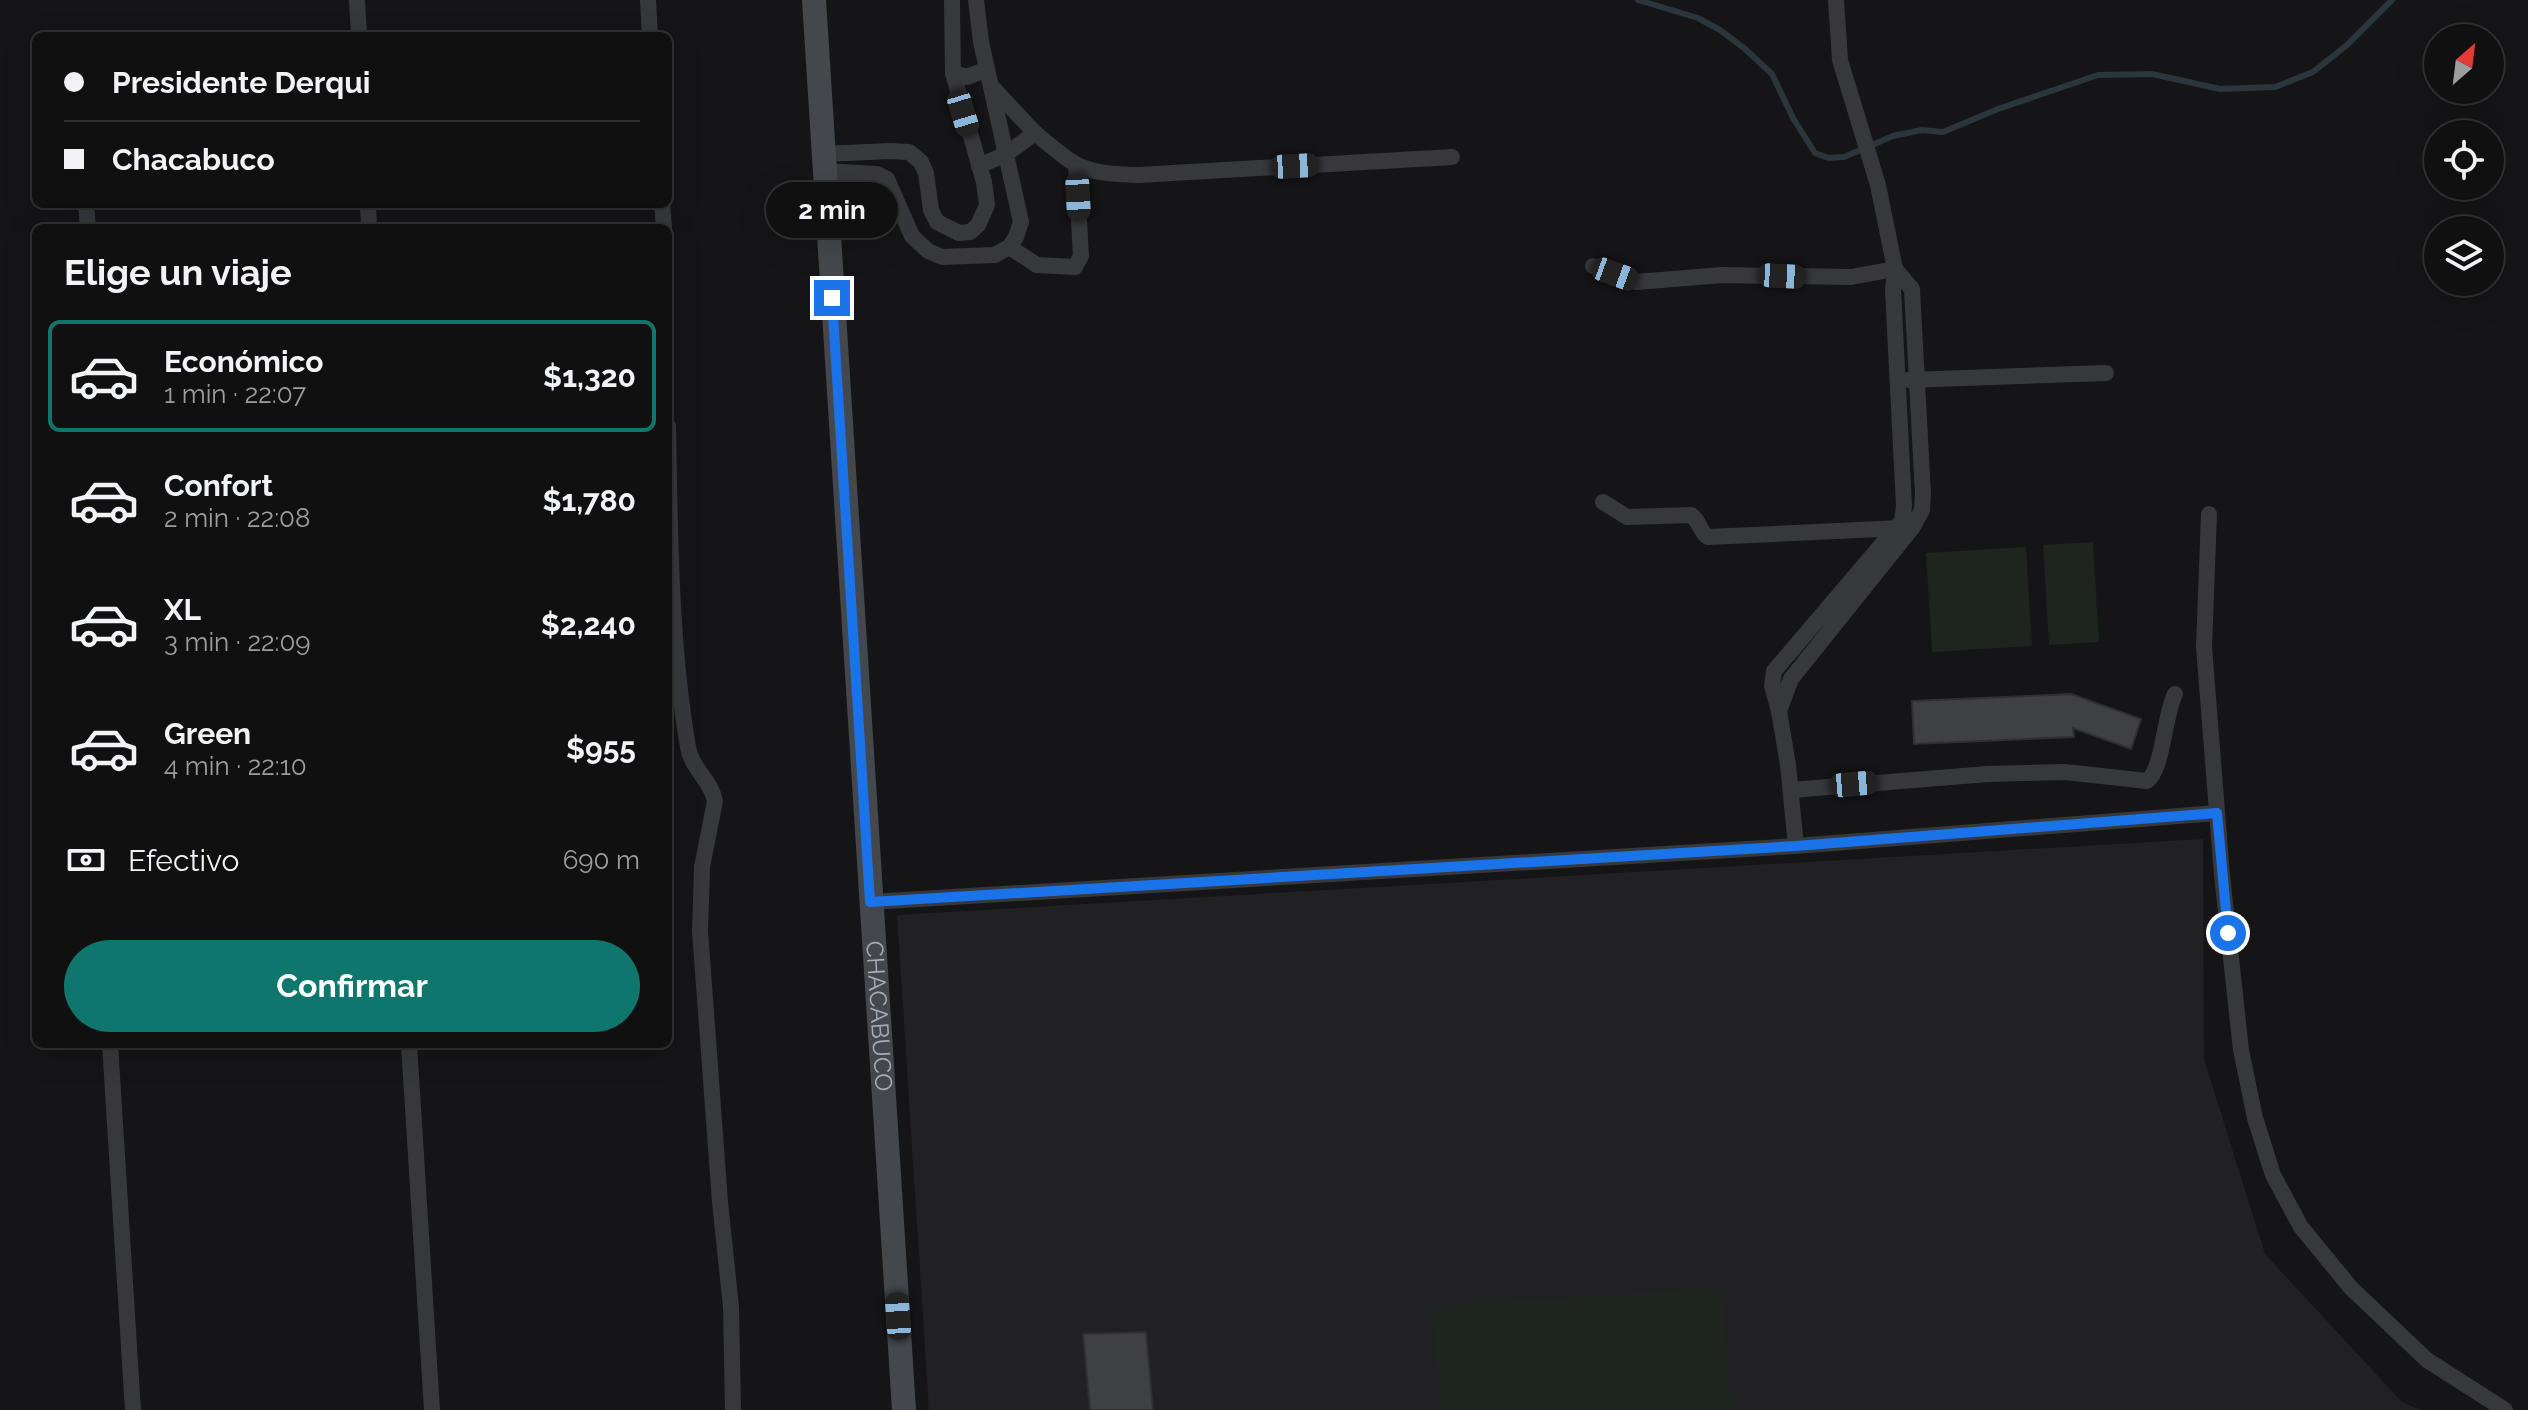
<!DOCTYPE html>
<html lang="es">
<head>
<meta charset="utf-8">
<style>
  body { margin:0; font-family:Raleway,sans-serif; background:#19191a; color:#f1f3f6; height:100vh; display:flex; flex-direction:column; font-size:30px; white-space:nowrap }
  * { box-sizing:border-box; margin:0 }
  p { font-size:26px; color:#9c9d9f }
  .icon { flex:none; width:44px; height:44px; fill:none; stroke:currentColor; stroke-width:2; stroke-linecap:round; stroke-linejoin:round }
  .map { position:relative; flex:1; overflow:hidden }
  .details { position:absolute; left:32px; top:224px; width:640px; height:824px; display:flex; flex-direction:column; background:#101011; border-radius:12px; box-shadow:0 8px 32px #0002,0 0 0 2px #303031 }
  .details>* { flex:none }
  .guide { position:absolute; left:32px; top:32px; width:640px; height:176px; border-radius:12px; box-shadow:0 8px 32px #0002,0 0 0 2px #303031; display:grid; align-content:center; height:176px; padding:0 32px; background:#101011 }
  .needle { width:52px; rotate:28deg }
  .controls { position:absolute; left:2424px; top:24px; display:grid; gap:16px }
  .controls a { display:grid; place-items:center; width:80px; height:80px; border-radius:50%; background:#101011; box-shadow:0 8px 32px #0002,0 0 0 2px #303031; font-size:40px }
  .end { position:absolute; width:36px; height:36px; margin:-18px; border:10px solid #1a73e8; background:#fff; box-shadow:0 0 0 4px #fff }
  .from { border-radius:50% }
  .bubble { position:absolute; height:56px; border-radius:28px; background:#101011; box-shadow:0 8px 32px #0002,0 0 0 2px #303031; font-size:26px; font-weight:700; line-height:56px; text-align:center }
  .car { position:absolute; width:24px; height:48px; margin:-24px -12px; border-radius:10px; box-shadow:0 0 6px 2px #0007; background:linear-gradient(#222 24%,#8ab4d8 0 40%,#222 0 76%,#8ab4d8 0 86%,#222 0) }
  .guide b { display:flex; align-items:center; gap:28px; height:76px; font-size:30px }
  .guide b+b { border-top:2px solid #303031 }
  .guide i { width:20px; height:20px; background:#f1f3f6 }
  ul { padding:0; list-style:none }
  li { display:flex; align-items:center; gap:24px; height:112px; margin:0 16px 12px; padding:0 16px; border:4px solid transparent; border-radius:12px }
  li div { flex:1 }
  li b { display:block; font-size:30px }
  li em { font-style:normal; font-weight:700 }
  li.current { border-color:#0f766e }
  li>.icon { width:72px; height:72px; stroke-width:1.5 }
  h2 { padding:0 32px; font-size:36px; line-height:96px }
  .pay { display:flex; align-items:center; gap:20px; height:88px; padding:0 32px; font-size:30px }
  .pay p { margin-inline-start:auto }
  .button { display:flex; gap:16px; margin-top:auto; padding:16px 32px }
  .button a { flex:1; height:92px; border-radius:48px; background:#0f766e; color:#fff; font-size:32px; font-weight:700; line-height:92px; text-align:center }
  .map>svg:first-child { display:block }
  .built { fill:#212124 }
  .green { fill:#1d251e }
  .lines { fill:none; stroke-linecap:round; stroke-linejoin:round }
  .stream { stroke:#2b353c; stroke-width:6 }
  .building { fill:#3f4044; stroke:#2f2f33; stroke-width:2 }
  .street { stroke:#36383c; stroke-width:16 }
  .secondary { stroke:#44474c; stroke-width:24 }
  .route { stroke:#1a73e8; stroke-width:10 }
  .labels { text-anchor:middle; stroke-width:7; stroke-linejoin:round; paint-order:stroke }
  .street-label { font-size:24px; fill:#a7adb8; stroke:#101012 }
</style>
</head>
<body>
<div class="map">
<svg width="2528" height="1410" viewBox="0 0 2528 1410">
  <rect width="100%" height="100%" fill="#151517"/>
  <polygon class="built" points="2203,839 2204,1059 2265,1254 2401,1401 2420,1410 929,1410 897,915"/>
  <g class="green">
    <polygon points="2093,542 2099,642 2049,645 2043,545"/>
    <polygon points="2026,547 2032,646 1932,652 1926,553"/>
    <polygon points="1722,1287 1731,1410 1440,1410 1432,1306"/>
  </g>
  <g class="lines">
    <polyline class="stream" points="1638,0 1698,18 1720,30 1744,48 1772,74 1793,118 1815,153 1829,158 1844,157 1893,136 1922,130 1943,132 1998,109 2098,75 2152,74 2220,89 2275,87 2313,72 2347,45 2392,0"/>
  </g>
  <g class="building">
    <polygon points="2071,694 2141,719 2131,749 2073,728 2074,737 1914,744 1912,701"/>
    <polygon points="1146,1332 1153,1410 1090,1410 1083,1334"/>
  </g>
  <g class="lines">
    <g class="street">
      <polyline points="357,0 359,36"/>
      <polyline points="648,0 650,36"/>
      <polyline points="953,73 967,77 987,69"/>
      <path d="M1035 133C1079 169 1080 173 1138 175L1452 157"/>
      <polyline points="823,154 891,151 909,152 921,162 926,173 931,210 937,222 959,233 970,232 978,225 987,205 984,182 953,73 952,0"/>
      <polyline points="979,166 1006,154 1035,133 993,88"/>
      <polyline points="824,171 877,174 887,179 912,236 928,251 942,257 995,255 1009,247 1016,237 1021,222 981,42 976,0"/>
      <polyline points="86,204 88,228"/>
      <polyline points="368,204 369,228"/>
      <polyline points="662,204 664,228"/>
      <polyline points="1009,247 1037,265 1075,267 1081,256 1076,167"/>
      <polyline points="1593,266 1636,282 1722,275 1851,277 1895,269 1878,185 1840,60 1836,0"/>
      <polygon points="1895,269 1912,289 1923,494 1922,510 1912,528 1791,679 1779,711 1772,686 1774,671 1902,521 1904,506 1893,290"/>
      <polyline points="1908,380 2106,373"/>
      <path d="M668 426C670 532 670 642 688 747 691 768 711 780 715 801L702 867 700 931 720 1202 731 1307 733 1410"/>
      <path d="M1603 502 1627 517 1691 515C1700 521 1699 531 1708 537L1901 528"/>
      <polyline points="2209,514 2204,647 2222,875 2241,1050 2255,1118 2273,1175 2301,1227 2351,1288 2427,1360 2505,1410"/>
      <polyline points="1779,711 1788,765 1796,846"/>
      <path d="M1791 790 1988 774 2065 772 2147 781C2163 770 2164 716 2175 694"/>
      <polyline points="870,902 1796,846 2217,813"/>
      <polyline points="110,1044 133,1410"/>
      <polyline points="409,1044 432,1410"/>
    </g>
    <path class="secondary" id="s1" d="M814 0 904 1410"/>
  </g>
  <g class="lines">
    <polyline class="route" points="832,298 870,902 1796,846 2217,813 2228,933"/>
  </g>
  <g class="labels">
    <g class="street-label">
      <text dy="8" stroke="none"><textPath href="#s1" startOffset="1018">CHACABUCO</textPath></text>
    </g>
  </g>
</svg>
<div class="controls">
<a><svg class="needle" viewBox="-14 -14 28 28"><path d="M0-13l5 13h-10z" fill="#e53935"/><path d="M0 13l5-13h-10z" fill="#9c9d9f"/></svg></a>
<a><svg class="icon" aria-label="locate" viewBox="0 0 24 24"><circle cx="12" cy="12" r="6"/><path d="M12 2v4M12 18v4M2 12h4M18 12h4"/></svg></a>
<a><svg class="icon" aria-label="layers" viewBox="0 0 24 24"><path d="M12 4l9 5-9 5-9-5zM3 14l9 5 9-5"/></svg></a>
</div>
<i class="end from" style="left:2228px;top:933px"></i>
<i class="end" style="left:832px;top:298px"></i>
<div class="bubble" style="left:766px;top:182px;width:132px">2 min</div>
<i class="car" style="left:963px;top:113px;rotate:163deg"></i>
<i class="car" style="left:1295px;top:166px;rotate:87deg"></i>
<i class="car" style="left:1078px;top:197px;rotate:177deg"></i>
<i class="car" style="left:1615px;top:274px;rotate:110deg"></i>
<i class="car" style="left:1782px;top:276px;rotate:93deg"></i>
<i class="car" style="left:1854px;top:784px;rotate:85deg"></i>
<i class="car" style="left:898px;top:1316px;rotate:356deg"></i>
<div class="guide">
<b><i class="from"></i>Presidente Derqui</b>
<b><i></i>Chacabuco</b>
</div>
<section class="details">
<h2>Elige un viaje</h2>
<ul>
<li class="current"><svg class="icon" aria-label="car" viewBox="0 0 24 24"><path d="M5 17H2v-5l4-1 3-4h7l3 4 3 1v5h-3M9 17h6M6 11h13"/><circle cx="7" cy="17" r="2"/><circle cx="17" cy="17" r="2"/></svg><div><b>Económico</b><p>1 min · 22:07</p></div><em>$1,320</em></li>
<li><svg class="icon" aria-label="car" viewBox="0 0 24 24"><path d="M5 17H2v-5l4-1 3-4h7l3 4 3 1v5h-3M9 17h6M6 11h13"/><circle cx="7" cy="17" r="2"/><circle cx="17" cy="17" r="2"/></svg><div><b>Confort</b><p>2 min · 22:08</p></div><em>$1,780</em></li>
<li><svg class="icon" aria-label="car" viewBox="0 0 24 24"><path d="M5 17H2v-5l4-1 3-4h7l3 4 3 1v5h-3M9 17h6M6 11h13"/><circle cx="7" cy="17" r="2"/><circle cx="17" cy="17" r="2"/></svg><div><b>XL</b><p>3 min · 22:09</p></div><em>$2,240</em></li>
<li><svg class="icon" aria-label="car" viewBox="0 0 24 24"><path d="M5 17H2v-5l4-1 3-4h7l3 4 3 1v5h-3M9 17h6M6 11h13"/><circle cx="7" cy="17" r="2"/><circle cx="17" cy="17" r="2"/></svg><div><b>Green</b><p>4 min · 22:10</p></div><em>$955</em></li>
</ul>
<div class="pay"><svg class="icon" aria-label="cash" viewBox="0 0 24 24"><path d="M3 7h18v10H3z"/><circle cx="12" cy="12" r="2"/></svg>Efectivo<p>690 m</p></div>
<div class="button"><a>Confirmar</a></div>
</section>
</div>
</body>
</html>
